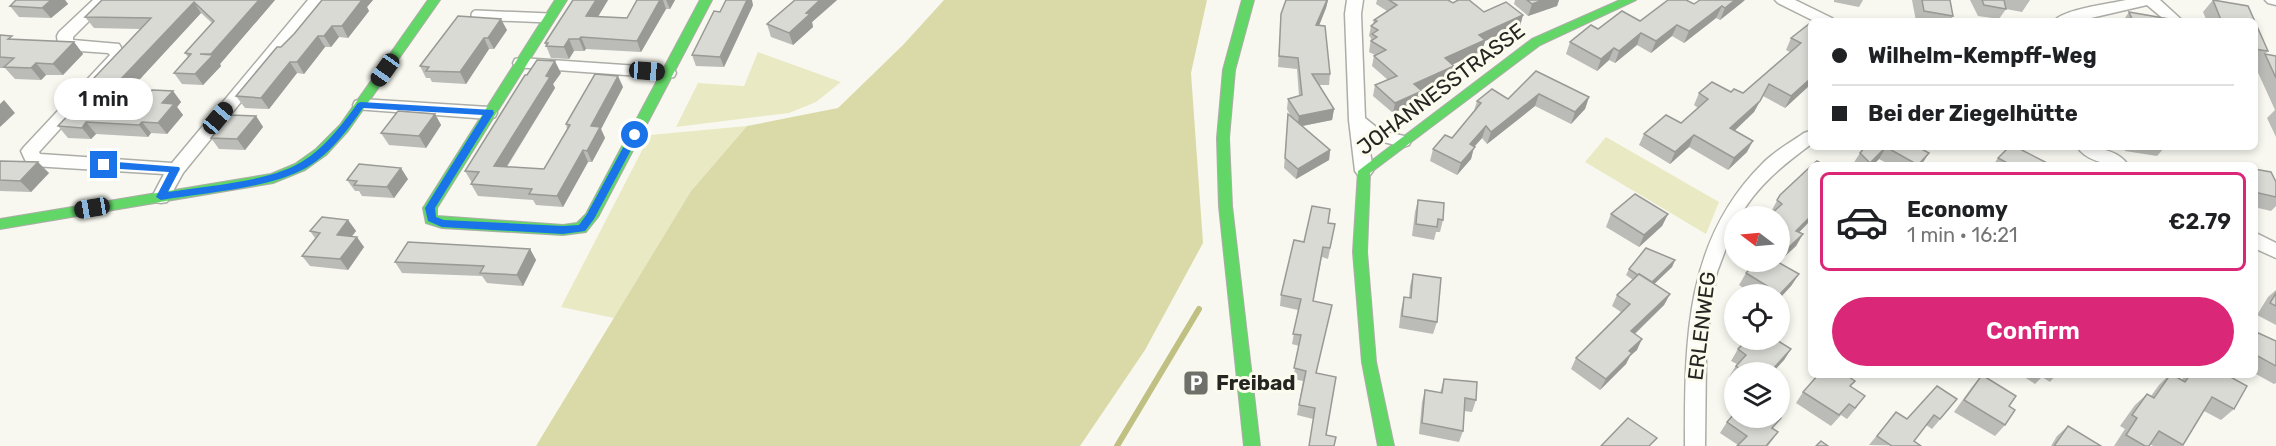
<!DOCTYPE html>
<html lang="en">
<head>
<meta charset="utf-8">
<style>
  body { margin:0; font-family:Rubik,sans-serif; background:#f6f6f6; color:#202124; height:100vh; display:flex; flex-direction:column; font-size:22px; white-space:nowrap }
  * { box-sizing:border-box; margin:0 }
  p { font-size:20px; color:#757577 }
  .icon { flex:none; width:33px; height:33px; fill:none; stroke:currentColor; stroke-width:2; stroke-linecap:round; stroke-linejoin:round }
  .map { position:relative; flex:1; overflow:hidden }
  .panel { position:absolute; left:1808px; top:162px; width:450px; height:216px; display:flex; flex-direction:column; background:#fff; border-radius:9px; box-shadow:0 3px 9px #0003 }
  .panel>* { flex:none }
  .hud { position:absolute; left:1808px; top:18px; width:450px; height:132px; border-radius:9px; box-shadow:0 3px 9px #0003; display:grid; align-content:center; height:132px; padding:0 24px; background:#fff }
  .needle { width:39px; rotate:286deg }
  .fabs { position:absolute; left:1724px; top:206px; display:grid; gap:12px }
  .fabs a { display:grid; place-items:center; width:66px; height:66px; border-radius:50%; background:#fff; box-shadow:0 3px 9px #0003; font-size:30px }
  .end { position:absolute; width:27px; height:27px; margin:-14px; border:8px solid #1a73e8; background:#fff; box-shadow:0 0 0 3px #fff }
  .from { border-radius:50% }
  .bubble { position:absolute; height:42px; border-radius:21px; background:#fff; box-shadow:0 3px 9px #0003; font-size:20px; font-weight:600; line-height:42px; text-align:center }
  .car { position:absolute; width:18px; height:36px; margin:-18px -9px; border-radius:8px; box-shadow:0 0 4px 2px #0007; background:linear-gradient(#222 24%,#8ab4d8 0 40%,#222 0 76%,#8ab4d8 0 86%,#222 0) }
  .hud b { display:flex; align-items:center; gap:21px; height:57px; font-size:22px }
  .hud b+b { border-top:2px solid #e0e0e0 }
  .hud i { width:15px; height:15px; background:#202124 }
  ul { padding:10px 0 0; list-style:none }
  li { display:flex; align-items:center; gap:18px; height:99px; margin:0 12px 9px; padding:0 12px; border:3px solid transparent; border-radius:9px }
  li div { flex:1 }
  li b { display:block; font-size:22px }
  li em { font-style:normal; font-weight:600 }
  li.current { border-color:#db2777 }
  li>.icon { width:54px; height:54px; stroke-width:1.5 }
  .cta { display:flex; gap:12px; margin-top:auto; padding:12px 24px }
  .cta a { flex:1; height:69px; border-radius:36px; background:#db2777; color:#fff; font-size:24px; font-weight:600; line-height:69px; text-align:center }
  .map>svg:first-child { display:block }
  .green { fill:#e9eac3 }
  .forest { fill:#dadaa8 }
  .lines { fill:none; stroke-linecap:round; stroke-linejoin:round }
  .stream { stroke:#bfc082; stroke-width:6 }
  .lane-casing { stroke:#adada8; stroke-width:12 }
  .street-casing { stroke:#adada8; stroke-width:3 }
  .fast-casing { stroke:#adada8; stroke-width:2 }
  .lane { stroke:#fefefd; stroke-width:9 }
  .street { fill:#fefefd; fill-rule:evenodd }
  .fast { fill:#63d668; fill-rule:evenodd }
  .wall { fill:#bbbbb7 }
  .shaded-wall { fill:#999995 }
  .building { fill:#dadad5; stroke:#999995; stroke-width:1.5 }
  .route { fill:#1a73e8 }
  .labels { text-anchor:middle; stroke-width:6; stroke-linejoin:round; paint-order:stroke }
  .street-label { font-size:21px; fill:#252621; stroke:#fbfbee }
  .poi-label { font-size:21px; font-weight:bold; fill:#252621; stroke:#fbfbee; text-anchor:start }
</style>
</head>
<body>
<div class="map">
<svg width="2276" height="446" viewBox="0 0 2276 446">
  <rect width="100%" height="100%" fill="#f8f8f1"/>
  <g class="green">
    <polygon points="758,52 841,82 816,102 789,113 676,127 698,83 744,86"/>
    <polygon points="747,126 691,191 614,318 561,307 650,135"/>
    <polygon points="1606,137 1719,202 1706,234 1585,162"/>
  </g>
  <polygon class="forest" points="944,0 1207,0 1191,73 1203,243 1145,350 1080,446 536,446 691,191 747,126 838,108 903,45"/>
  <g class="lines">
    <polyline class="stream" points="1117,446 1199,309"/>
    <defs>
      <polyline id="lane" points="476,15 549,18"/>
      <g id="street">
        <polygon points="93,0 110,0 73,37 73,40 119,44 126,56 39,152 40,154 172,163 308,0 324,0 183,173 167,202 161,203 155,202 152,197 164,174 33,166 27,164 21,151 24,147 110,55 108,53 66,50 58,45 57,36 59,32"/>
        <polygon points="1347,0 1363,0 1361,14 1365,118 1381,131 1409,137 1411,141 1409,145 1403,147 1368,138 1373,171 1370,175 1364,177 1358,175 1355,171 1349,120 1345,14"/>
        <polygon points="1775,0 1795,0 1832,18 1835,21 1814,21 1778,3"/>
        <path d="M2126 0H2160L2183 21H2166L2147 5 2078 21H2054C2064 9 2109 4 2126 0Z"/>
        <polygon points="2265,0 2276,0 2276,5 2268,3"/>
        <polygon points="521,58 668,68 674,69 676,73 674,77 668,78 515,67 513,63 515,59"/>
        <polygon points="361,99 489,107 495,109 497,113 495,117 489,119 355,109 353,105 355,101"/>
        <path d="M1810 131V145C1783 165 1757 186 1740 216H1734V227L1717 272 1710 313 1706 356 1705 446H1685C1685 342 1684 241 1763 163 1775 151 1791 142 1804 133Z"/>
        <path d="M2077 147C2094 147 2118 149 2128 165 2111 165 2088 163 2077 147Z"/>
        <polygon points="2254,232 2276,243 2276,258 2254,248"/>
      </g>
      <g id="fast">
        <polygon points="428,0 440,0 348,131 326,155 305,170 273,183 0,229 0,219 271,174 295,164 316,149 340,125"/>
        <polygon points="555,0 567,0 437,208 437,216 563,225 577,223 586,214 700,0 712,0 598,217 586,232 563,235 442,228 426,223 423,208 425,205"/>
        <polygon points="1242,0 1254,0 1235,70 1229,138 1232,206 1260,446 1244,446 1219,206 1217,138 1223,70"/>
        <polygon points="1620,0 1636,0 1540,45 1370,173 1367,252 1376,362 1394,446 1378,446 1362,362 1353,252 1358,171 1532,39"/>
      </g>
    </defs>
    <use href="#lane" class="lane-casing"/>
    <use href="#street" class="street-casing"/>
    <use href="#fast" class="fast-casing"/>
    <use href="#lane" class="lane"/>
    <use href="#street" class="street"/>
    <use href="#fast" class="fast"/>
  </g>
  <g class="wall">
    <polygon points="16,0 65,0 68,4 51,18 19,17 10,6"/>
    <polygon points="102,0 275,0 220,64 221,66 203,85 182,84 174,73 188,57 185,53 212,23 201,13 128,92 103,90 93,79 141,29 94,28 85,17"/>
    <polygon points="322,0 373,0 367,7 369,11 348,38 339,37 331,47 325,47 304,74 297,73 269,109 245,108 236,96 294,34"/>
    <polygon points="573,0 608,0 598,17 627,18 637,0 675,0 670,9 666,9 641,52 586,49 584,51 574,51 569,59 551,58 545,43"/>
    <polygon points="795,0 837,0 812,22 813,27 793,45 771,37 767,24"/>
    <polygon points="1286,0 1328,0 1326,8 1319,25 1330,74 1329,85 1319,85 1334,109 1332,120 1302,126 1330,150 1329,160 1296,179 1284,168 1288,114 1291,117 1287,109 1288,99 1299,96 1297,69 1278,67 1281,14"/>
    <polygon points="1377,0 1448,0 1453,3 1484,12 1523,15 1520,26 1485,41 1482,51 1453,64 1452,76 1421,90 1419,101 1393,113 1373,96 1375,85 1388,80 1372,66 1374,56 1375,55 1369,52 1371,38 1369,36 1371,26 1373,24 1374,20 1387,11 1376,4"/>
    <polygon points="1515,0 1559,0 1557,6 1528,16 1514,4"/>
    <polygon points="1834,0 1863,0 1859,7 1834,2"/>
    <polygon points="1912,0 1950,0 1953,16 1950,21 1916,21"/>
    <polygon points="1970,0 2030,0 2022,12 2006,9 1999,19 1978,16"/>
    <polygon points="2213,0 2248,6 2268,51 2265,54 2276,56 2276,137 2267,118 2275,110 2255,66 2257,63 2254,63 2254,21 2207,21 2203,12"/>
    <polygon points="1744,1 1720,20 1716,18 1684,43 1672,36 1651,53 1637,45 1615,63 1609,60 1597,71 1566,54 1570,42 1598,29"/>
    <polygon points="753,5 724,67 696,66 692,55"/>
    <polygon points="2129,12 2176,21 2123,21"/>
    <polygon points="458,16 507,30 494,49 489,49 466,84 432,82 430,78 426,78 420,66"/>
    <polygon points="1809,24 1810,85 1785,108 1763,96 1754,112 1734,131 1747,152 1728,170 1689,147 1670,164 1639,145 1644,134 1681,123 1698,108 1694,105 1699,93 1731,92 1743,93 1790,52 1786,50 1791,38"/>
    <polygon points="0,35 15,40 74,42 83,54 63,75 46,75 41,80 15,79 5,68 0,68"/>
    <polygon points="1536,71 1589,97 1585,109 1571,124 1535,106 1487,144 1482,138 1474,147 1471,159 1457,175 1430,161 1433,149 1452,138 1474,111 1477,101 1508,99"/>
    <polygon points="561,73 553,84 555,88 507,167 544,169 567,129 566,124 623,87 601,129 605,138 592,162 588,162 563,207 536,205 533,200 478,196 471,184 472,183 465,171"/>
    <polygon points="173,91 181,102 177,107 183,115 167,134 151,133 148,137 96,134 91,139 68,138 58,126 136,107"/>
    <polygon points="435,114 441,125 426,148 389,145 381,133"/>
    <polygon points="256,116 263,127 245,150 219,149 211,138"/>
    <polygon points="1865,147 1918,147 1921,165 1890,165 1879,159 1873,165 1853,165 1853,164 1860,153"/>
    <polygon points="2124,147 2165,147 2157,156 2125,151"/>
    <polygon points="1998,158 2051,165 1993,165"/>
    <polygon points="0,161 49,173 31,192 0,191"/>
    <polygon points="2254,169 2276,182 2276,206 2271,211 2254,207"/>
    <polygon points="408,179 394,198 362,196 359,191 355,191 347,180"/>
    <polygon points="1780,195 1799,232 1803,234 1796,246 1783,258 1779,256 1779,216 1771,212"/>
    <polygon points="1418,200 1443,220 1440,232 1436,232 1434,240 1412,236 1415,212"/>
    <polygon points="1611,214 1668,214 1662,226 1639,247 1606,227"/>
    <polygon points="348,220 356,231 352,236 364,247 348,270 310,266 302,256 315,238 310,231"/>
    <polygon points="1328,223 1333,235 1328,259 1322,257 1313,301 1332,305 1316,373 1326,435 1334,446 1313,419 1297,415 1303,381 1293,379 1299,346 1292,344 1298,310 1280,306 1281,295 1304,242"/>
    <polygon points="530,249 536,260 523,286 487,283 482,276 402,273 395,262"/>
    <polygon points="1675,260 1672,267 1654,284 1670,294 1664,305 1635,334 1637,350 1630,356 1626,364 1600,390 1571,369 1576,358 1621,312 1612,306 1617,295 1633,280 1626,275 1629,269"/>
    <polygon points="1746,273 1799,274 1791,286 1779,299 1779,294 1753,294 1739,285"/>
    <polygon points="1413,274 1437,322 1433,334 1399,328 1401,310 1404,297 1409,298 1410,286"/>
    <polygon points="2276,290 2276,325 2257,315 2268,297"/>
    <polygon points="2254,331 2276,341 2276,383 2274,384 2254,373"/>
    <polygon points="1738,349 1791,349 1784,360 1773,372 1734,372 1734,380 1729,377 1737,364 1731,361"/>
    <polygon points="1982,375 2009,406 2005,425 1995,436 1954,412 1972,387"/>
    <polygon points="2021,375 2056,375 2050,382 2042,377 2035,384"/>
    <polygon points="2169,375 2182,380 2185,375 2227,375 2234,409 2221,420 2204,411 2182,446 2153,446 2150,444 2149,446 2114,446 2125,429 2120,426 2135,405 2147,394 2151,396 2159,385"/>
    <polygon points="1444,379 1476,400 1472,412 1464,411 1463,431 1459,442 1419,434 1422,402 1425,390 1440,393"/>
    <polygon points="1850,386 1857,407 1847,419 1841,415 1831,426 1796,403 1803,392"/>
    <polygon points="1957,399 1932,429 1926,425 1914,441 1921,446 1869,445 1896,412 1907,419"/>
    <polygon points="1727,422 1773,429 1778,432 1768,446 1737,446 1738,445 1720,433"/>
    <polygon points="2068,426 2101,446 2051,446 2057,436"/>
  </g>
  <g class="shaded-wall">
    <polygon points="51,0 65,0 68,4 51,18 42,8"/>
    <polygon points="259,0 275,0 220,64 221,66 203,85 195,74 211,54"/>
    <polygon points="358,0 373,0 367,7 369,11 348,38 342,26"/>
    <polygon points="596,0 608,0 591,28 586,16"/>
    <polygon points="660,0 663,0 666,9 641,52 637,41"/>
    <polygon points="666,0 675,0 670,9"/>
    <polygon points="747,0 752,0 753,5 724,67 720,57"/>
    <polygon points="820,0 837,0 812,22 813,27 793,45 789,33 806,13"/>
    <polygon points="1327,0 1328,0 1326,8 1315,36 1316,25"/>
    <polygon points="1543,0 1559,0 1557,6 1528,16 1532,4"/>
    <polygon points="1735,0 1745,0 1720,20 1725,8"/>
    <polygon points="194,2 201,13 128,92 119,81"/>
    <polygon points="1722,6 1716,18 1684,43 1689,31"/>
    <polygon points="1523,15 1520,26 1485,41 1482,51 1443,69 1445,58 1479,35"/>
    <polygon points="501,19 507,30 494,49 488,38"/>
    <polygon points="1677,25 1672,36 1651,53 1656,41"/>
    <polygon points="332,26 339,37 331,47 324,36"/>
    <polygon points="1641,33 1637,45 1615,63 1619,51"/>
    <polygon points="318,36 325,47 304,74 297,62"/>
    <polygon points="581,37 586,49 584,51 579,39"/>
    <polygon points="484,38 489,49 466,84 460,72"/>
    <polygon points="569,39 574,51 569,59 564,47"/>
    <polygon points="74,42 83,54 63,75 53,64"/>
    <polygon points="1614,48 1609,60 1597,71 1601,59"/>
    <polygon points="555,61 561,73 553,84 555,88 500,177 494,166"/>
    <polygon points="290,62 297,73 269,109 261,98"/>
    <polygon points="36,63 46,75 41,80 31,68"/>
    <polygon points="1454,66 1452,76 1412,94 1414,84"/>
    <polygon points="618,76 623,87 601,129 605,138 592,162 587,151 591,126"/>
    <polygon points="1810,79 1810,85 1785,108 1791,96"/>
    <polygon points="1769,84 1754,112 1725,140 1730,128"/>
    <polygon points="173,91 181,102 177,107 183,115 167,134 158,123 162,103"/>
    <polygon points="1422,91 1419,101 1393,113 1395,103"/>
    <polygon points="1539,94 1535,106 1487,144 1491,132"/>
    <polygon points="1589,97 1585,109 1571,124 1575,112"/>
    <polygon points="4,100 15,113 0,127 0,104"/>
    <polygon points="1334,109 1332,120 1297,127 1299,116"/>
    <polygon points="435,114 441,125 426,148 419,136"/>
    <polygon points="256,116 263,127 245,150 237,139"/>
    <polygon points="86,122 96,134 91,139 82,128"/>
    <polygon points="142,122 151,133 148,137 139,125"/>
    <polygon points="1486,126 1482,138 1474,147 1471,159 1457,175 1461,163 1470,144"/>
    <polygon points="1694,135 1689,147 1670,164 1675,152"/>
    <polygon points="1753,141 1747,152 1728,170 1734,158"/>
    <polygon points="1886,147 1879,159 1873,165 1868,165"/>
    <polygon points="583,150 588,162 563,207 557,196"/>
    <polygon points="1330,150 1329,160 1296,179 1298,169"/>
    <polygon points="1929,153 1922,164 1918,165"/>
    <polygon points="38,162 49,173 31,192 20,181"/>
    <polygon points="401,168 408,179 394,198 387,187"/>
    <polygon points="1668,214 1662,226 1639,247 1644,235"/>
    <polygon points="1810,217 1810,221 1790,242 1796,231"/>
    <polygon points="348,220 356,231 345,245 337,235"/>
    <polygon points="1803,234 1796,246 1783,258 1789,247"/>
    <polygon points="357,237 364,247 348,270 340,259"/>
    <polygon points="530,249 536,260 523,286 517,275"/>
    <polygon points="1675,260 1672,267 1648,290 1651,283"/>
    <polygon points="1799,274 1791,286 1779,299 1780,294"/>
    <polygon points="1670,294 1664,305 1626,342 1631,331"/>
    <polygon points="1642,339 1637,350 1630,356 1626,364 1600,390 1606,379 1629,351"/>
    <polygon points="1791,349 1784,360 1773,372 1771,372"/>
  </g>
  <g class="building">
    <polygon points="16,0 51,0 42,8 10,6"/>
    <polygon points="102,0 259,0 211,54 200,54 213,55 195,74 174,73 191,54 185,53 214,21 194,2 119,81 93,79 151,18 85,17"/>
    <polygon points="322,0 362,0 342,26 332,26 324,36 318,36 297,62 290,62 261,98 236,96 277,47 281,47 294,34"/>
    <polygon points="573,0 596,0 586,16 627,18 637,0 660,0 637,41 581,37 579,39 569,39 564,47 546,46 548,43 545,43"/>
    <polygon points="726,0 747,0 720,57 692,55 714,11 720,12"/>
    <polygon points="795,0 820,0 806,13 810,14 789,33 767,24"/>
    <polygon points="1286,0 1327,0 1316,25 1325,26 1330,74 1312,74 1334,109 1299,116 1288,99 1302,95 1298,58 1279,56 1281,14"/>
    <polygon points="1389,0 1448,0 1453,3 1458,0 1469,0 1484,12 1506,2 1523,15 1479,35 1485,40 1445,58 1454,66 1414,84 1422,91 1395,103 1375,85 1397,76 1374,56 1386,50 1371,41 1377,37 1372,34 1378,30 1371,26 1377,21 1374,20 1397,5"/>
    <polygon points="1527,0 1543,0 1532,4"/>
    <polygon points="1668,0 1686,0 1694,4 1700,0 1735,0 1725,8 1722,6 1689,31 1677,25 1656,41 1641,33 1619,51 1614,48 1601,59 1570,42 1591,25 1598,29 1622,11 1640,21"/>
    <polygon points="1922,0 1950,0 1953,16 1924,11"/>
    <polygon points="1982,0 2004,0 2006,9 1984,5"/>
    <polygon points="2213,0 2248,6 2268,51 2254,49 2254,21 2221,20"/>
    <polygon points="2129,12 2175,20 2176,21 2133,21"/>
    <polygon points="458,16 501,19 488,38 484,38 460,72 426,71 429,67 420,66"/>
    <polygon points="1809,24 1810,25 1810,79 1791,96 1769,84 1760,101 1730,128 1753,141 1734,158 1694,135 1675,152 1644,134 1666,115 1681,123 1708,99 1699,93 1712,82 1731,92 1734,89 1743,93 1801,43 1791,38"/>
    <polygon points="0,35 12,36 8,39 74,42 53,64 36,63 31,68 4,67 14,58 0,57"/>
    <polygon points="2265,54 2276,56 2276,78"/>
    <polygon points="537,60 555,61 546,76 550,77 494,166 544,169 570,125 566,124 595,74 618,76 591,126 600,127 587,151 583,150 557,196 529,194 532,189 471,184 479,172 465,171 525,75 527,75"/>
    <polygon points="1536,71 1589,97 1575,112 1539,94 1491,132 1486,126 1470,144 1475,147 1461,163 1433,149 1445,135 1452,138 1481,103 1477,101 1492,89 1508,99"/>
    <polygon points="152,90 173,91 162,103 174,104 158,123 142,122 139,125 86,122 82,128 58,126 78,105 136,107"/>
    <polygon points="398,111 435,114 419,136 381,133"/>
    <polygon points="1288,114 1330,150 1298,169 1285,158"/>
    <polygon points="230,115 256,116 237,139 211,138"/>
    <polygon points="1865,147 1918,147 1929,153 1918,165 1886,147 1870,163 1860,153"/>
    <polygon points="2009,147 2016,147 2051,165 2011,165 1998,158"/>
    <polygon points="0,161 38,162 20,181 0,180"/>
    <polygon points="1817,161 1824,165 1812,165"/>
    <polygon points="359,164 401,168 387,187 354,185 357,181 347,180"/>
    <polygon points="1810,167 1810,217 1796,231 1803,234 1789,247 1779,241 1779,216 1769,216 1782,204 1777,200 1780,195"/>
    <polygon points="2254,169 2271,172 2276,182 2276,197 2254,192"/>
    <polygon points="1635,194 1668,214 1644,235 1611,214"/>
    <polygon points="1418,200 1444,203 1443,220 1438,219 1437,227 1416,224"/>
    <polygon points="1312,206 1330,209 1328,223 1335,224 1330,248 1323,247 1313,301 1332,305 1316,373 1336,377 1326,435 1336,437 1334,446 1309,446 1315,408 1299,405 1306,371 1294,368 1301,335 1293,334 1301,299 1281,295 1294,240 1304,242"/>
    <polygon points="322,217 348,220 337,235 357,237 340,259 302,256 320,233 310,231"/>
    <polygon points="408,242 530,249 517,275 480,273 484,266 395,262"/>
    <polygon points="1646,248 1675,260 1652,282 1639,274 1638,275 1629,269"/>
    <polygon points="1757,261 1776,261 1799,274 1780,294 1746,273"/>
    <polygon points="1413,274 1441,278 1437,322 1402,316 1404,297 1411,298"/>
    <polygon points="1639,274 1670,294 1631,331 1642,339 1629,351 1632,353 1606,379 1576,358 1630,304 1617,295"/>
    <polygon points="2276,293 2276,306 2270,303"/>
    <polygon points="2254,331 2276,341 2276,366 2254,354"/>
    <polygon points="1748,339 1775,339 1791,349 1771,371 1765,368 1761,372 1745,372 1736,366 1746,355 1738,349"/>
    <polygon points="1818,375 1846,375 1855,381 1850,386 1865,396 1855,408 1849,404 1839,415 1803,392"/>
    <polygon points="1982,375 2016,396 2009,406 2015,410 2005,425 1964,400"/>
    <polygon points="2170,375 2173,375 2185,382 2190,375 2227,375 2247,386 2234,409 2212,397 2183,445 2159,431 2149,446 2145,446 2126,435 2137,418 2132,415 2147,394 2154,398"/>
    <polygon points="1444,379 1477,382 1476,400 1465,398 1463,431 1422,423 1425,390 1442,393"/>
    <polygon points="1937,386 1957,399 1940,419 1934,415 1914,441 1921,446 1892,446 1877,436 1896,412 1907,419"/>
    <polygon points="1734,414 1734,417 1779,417 1779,416 1781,418 1772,428 1778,432 1766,446 1737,446 1747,436 1727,422"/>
    <polygon points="1628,418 1657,438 1649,446 1601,446"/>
    <polygon points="2068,426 2101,446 2054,446"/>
    <polygon points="1821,441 1828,446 1816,446"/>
  </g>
  <path class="route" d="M361 102 493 110 494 113 435 208 436 217 444 220 563 226 579 225 587 214 631 133 639 135 594 219 585 231 563 234 442 227 428 221 425 208 483 115 363 108C347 131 328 157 302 170 264 189 203 193 161 200L156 197 169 172 104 168 100 165 104 161 179 167 180 169 168 192C205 186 264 182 296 165 322 152 341 126 358 103Z"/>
  <defs>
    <symbol id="parking-square" viewBox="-11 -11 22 22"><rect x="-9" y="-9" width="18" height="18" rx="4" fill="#6f706a" stroke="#fbfbee"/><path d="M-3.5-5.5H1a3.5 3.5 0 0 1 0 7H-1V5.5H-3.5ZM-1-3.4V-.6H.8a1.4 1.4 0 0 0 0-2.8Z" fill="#fff"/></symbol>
  </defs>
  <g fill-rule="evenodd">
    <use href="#parking-square" x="1181" y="368" width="30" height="30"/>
  </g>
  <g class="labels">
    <g class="street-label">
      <text transform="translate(1441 89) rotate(-37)" y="7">JOHANNESSTRASSE</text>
      <text transform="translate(1702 326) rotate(-83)" y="7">ERLENWEG</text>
    </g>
    <g class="poi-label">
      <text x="1216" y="390">Freibad</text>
    </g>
  </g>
</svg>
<div class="fabs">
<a><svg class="needle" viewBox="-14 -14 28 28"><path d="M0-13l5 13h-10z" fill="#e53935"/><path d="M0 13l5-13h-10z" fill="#757577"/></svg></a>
<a><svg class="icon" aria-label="locate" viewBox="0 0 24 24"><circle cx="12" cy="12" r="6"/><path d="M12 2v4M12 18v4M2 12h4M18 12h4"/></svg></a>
<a><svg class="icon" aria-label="layers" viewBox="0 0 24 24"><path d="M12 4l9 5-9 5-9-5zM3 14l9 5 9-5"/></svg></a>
</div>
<i class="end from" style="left:635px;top:135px"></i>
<i class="end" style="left:104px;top:165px"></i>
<div class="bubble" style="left:54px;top:78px;width:99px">1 min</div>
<i class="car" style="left:385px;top:70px;rotate:215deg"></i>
<i class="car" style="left:647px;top:71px;rotate:94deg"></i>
<i class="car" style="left:218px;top:118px;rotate:40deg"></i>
<i class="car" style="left:92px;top:208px;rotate:260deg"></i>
<div class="hud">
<b><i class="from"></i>Wilhelm-Kempff-Weg</b>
<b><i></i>Bei der Ziegelhütte</b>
</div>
<section class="panel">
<ul>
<li class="current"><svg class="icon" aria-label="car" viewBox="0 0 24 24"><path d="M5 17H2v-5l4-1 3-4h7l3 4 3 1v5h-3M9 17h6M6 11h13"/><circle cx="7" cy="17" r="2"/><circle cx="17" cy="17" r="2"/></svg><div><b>Economy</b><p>1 min · 16:21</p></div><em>€2.79</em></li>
</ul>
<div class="cta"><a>Confirm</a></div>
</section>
</div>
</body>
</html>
